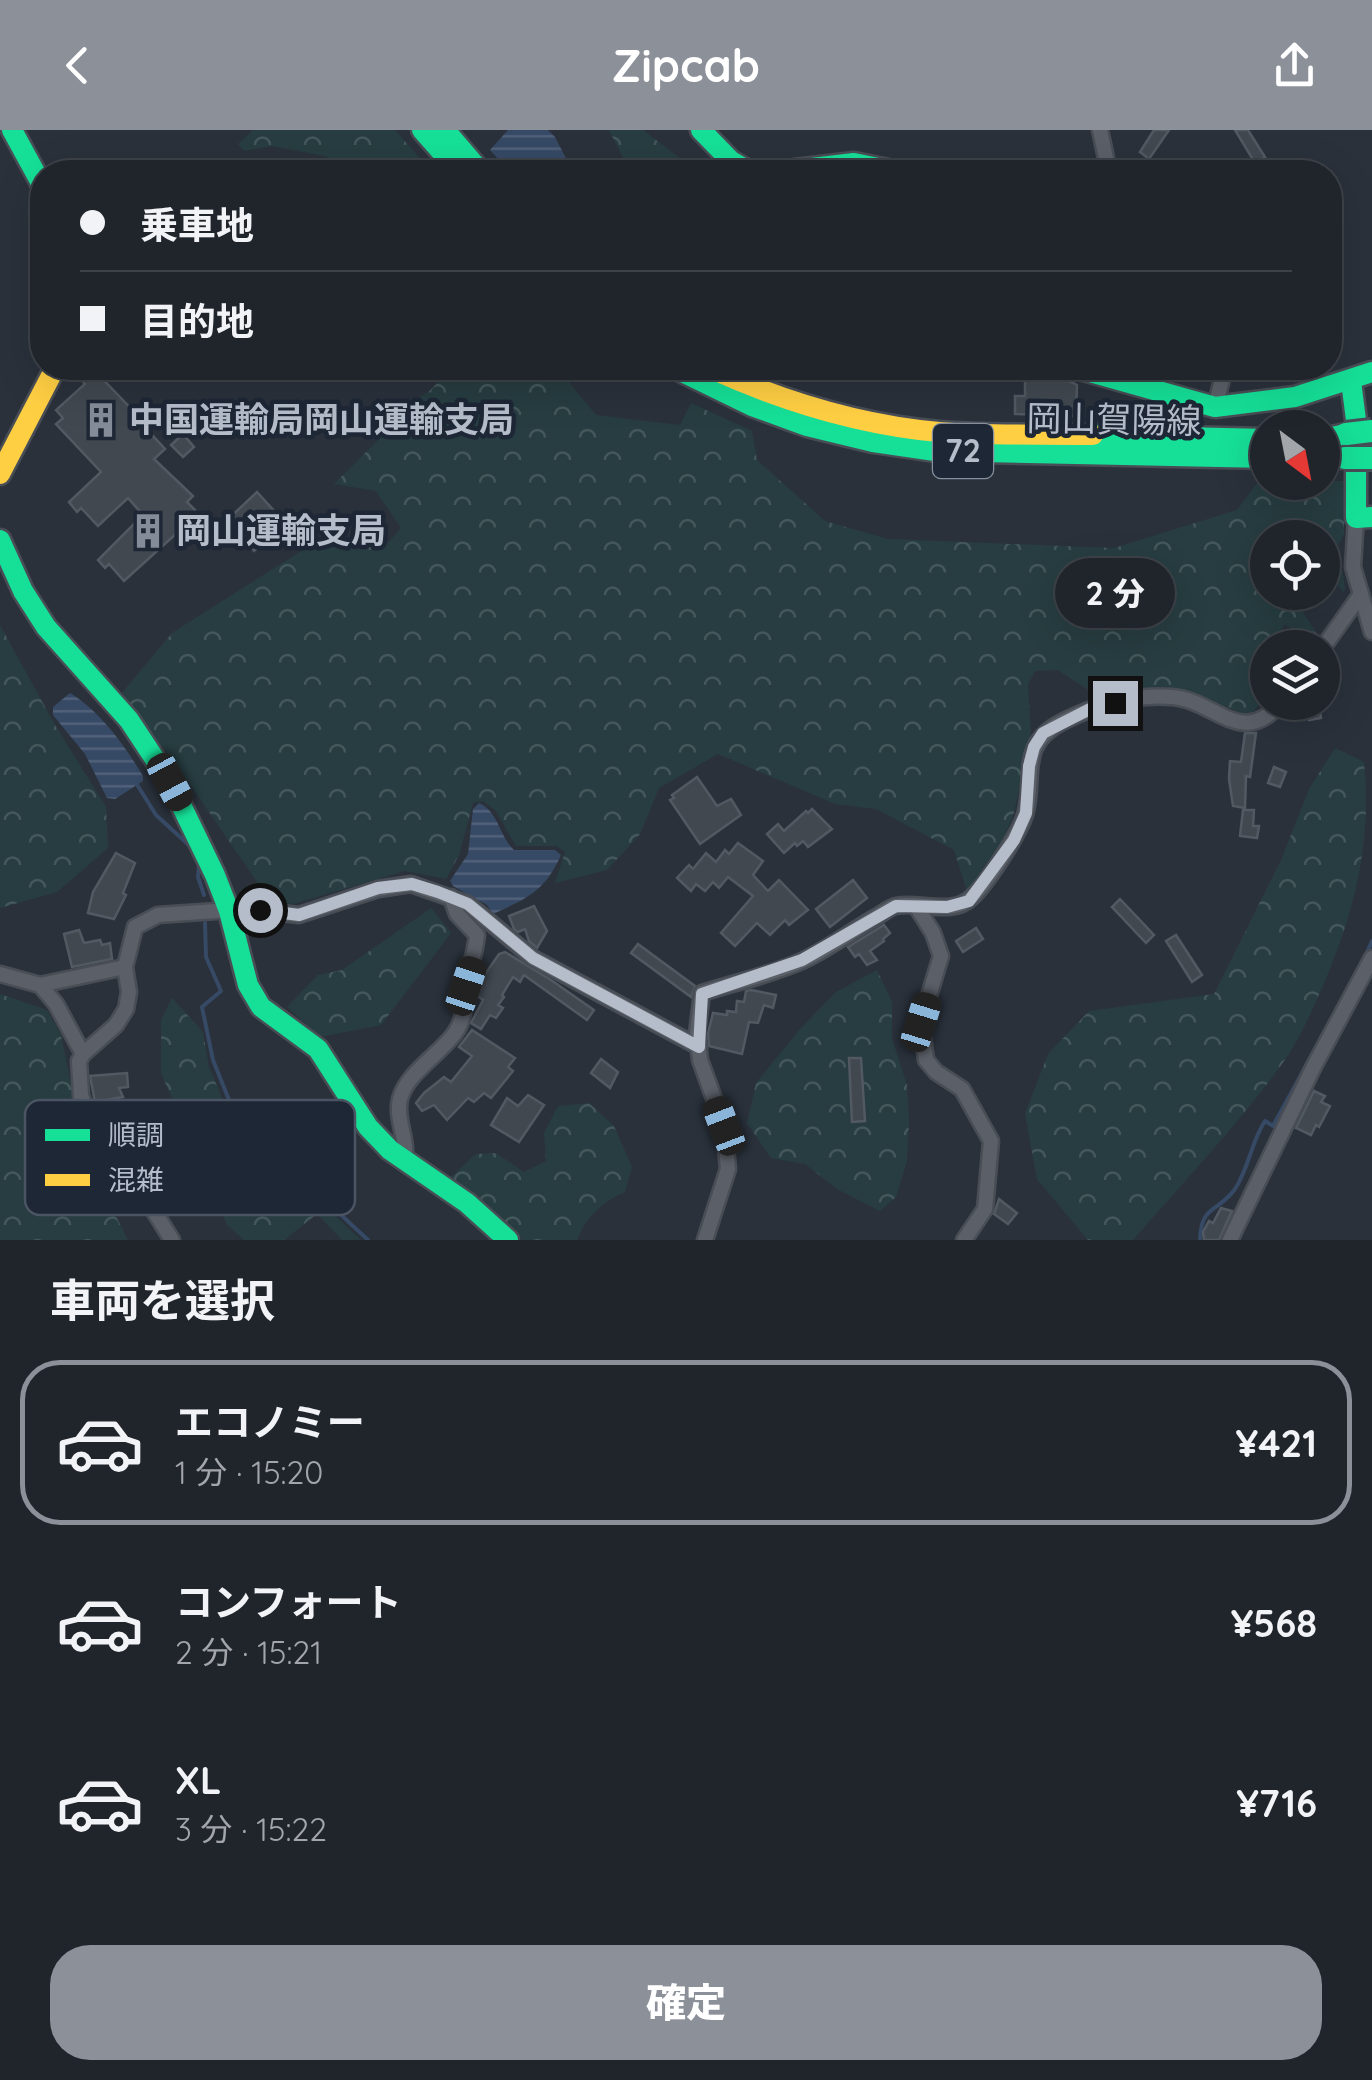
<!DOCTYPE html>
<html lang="ja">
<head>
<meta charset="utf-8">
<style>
  body { margin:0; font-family:Quicksand,"Noto Sans JP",sans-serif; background:#2d3138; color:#f1f3f6; height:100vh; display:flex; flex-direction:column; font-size:38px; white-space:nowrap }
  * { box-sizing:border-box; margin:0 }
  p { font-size:32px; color:#a2a5a9 }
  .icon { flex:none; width:55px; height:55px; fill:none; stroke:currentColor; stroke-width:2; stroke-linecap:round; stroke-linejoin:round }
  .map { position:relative; height:1110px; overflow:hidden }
  .details { display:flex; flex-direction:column; background:#20252c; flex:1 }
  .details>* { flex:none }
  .hud { position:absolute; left:30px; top:30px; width:1312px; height:220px; border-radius:40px; box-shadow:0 10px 40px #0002,0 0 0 2px #3d4248; display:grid; align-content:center; height:220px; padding:0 50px; background:#20252c }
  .needle { width:65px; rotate:148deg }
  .buttons { position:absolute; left:1250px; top:280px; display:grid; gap:20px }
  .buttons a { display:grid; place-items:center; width:90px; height:90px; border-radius:50%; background:#20252c; box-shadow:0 10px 40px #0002,0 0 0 2px #3d4248; font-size:50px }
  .end { position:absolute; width:45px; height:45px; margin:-22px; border:12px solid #b5bdcb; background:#111; box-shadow:0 0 0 5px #111 }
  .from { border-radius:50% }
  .bubble { position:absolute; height:70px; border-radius:35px; background:#20252c; box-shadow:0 10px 40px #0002,0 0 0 2px #3d4248; font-size:32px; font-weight:800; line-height:70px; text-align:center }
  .car { position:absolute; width:30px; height:60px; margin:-30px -15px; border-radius:12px; box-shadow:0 0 8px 2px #0007; background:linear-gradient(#222 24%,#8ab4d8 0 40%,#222 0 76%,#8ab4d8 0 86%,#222 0) }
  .hud b { display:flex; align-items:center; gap:35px; height:95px; font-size:38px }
  .hud b+b { border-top:2px solid #3d4248 }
  .hud i { width:25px; height:25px; background:#f1f3f6 }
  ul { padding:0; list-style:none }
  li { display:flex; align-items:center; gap:30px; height:165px; margin:0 20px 15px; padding:0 30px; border:5px solid transparent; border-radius:40px }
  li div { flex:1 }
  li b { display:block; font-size:38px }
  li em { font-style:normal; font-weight:800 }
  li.current { border-color:#8c9099 }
  li>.icon { width:90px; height:90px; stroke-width:1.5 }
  h2 { padding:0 50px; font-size:45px; line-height:120px }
  .action { display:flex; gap:20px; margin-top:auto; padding:20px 50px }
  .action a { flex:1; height:115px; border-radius:40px; background:#8c9099; color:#fff; font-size:40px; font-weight:800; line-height:115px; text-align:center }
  header { display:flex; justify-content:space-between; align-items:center; height:130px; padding:0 50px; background:#8c9099; color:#fff; font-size:45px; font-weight:800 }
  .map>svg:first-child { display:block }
  .forest { fill:url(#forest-crowns) }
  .water { fill:url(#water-rules) }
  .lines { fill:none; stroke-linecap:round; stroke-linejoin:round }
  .stream { stroke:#364965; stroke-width:4 }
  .building { fill:#424850; stroke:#525962; stroke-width:2.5 }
  .street-casing { stroke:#494d55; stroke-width:19 }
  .fast-casing { stroke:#494d55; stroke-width:25 }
  .slow-casing { stroke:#494d55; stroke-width:25 }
  .street { stroke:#5b6068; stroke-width:14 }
  .fast { stroke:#16e098; stroke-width:20 }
  .slow { stroke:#ffcf43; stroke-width:20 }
  .fast-bridge-casing { stroke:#484e57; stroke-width:28; stroke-linecap:butt }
  .fast-bridge { stroke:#16e098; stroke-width:22 }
  .route { stroke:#b5bdcb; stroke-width:12 }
  .labels { text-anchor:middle; stroke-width:9; stroke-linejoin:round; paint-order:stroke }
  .shield { fill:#1d2736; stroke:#87909e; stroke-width:2.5 }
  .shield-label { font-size:32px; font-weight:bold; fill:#b5bdcb }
  .poi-label { font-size:35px; font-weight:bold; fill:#b5bdcb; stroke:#1d2736; text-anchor:start }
  .street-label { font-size:35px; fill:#b5bdcb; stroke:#1d2736 }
  .key { fill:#1d2736; stroke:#4b5463; stroke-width:2.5 }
  .key-label { font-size:28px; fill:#b5bdcb }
</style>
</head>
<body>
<header><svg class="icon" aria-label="back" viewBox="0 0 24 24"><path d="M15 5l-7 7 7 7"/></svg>Zipcab<svg class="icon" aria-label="share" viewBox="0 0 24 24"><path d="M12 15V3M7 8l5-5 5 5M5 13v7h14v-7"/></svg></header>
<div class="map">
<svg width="1372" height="1110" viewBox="0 0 1372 1110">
  <defs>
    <pattern id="forest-crowns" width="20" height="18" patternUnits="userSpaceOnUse" patternTransform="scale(2.5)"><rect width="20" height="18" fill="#273d41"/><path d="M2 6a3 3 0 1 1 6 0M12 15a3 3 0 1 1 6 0" fill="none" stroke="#44575b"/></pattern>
    <pattern id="water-rules" width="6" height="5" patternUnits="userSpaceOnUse" patternTransform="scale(2.5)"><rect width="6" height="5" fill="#364965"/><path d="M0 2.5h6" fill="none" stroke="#51617a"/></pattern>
  </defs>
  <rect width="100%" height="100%" fill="#2a313b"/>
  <g class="forest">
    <polygon points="253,0 395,0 432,42 350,42 325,26 272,16 244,21 238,14"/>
    <polygon points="609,0 643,0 698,42 630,42"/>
    <path d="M446 238H557L596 285 680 295 691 273 752 301 757 330 825 391 888 409 1114 418 1237 380 1259 351H1344V404L1338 415 1345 458 1344 463 1335 451H1323L1322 408H1268V462L1306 463 1302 481 1317 504 1314 514 1285 494 1255 539 1260 574 1249 586 1187 561 1159 556 1102 569 1058 540 1035 541 1028 554 1031 604 1014 683 1003 710 967 761 954 720 876 679 835 674 718 624 659 658 640 704 607 740 555 753 565 722 557 716H516L496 681 483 671 473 673 459 725 446 749 405 741 293 774 271 772 175 633 122 563 172 503 317 411 388 413 401 398 376 361 334 354 385 303 378 276C409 274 433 268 446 238Z"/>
    <polygon points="0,495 55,595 106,677 108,718 57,762 0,778"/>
    <path d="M1335 618 1364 632C1372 707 1356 777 1327 846 1314 876 1301 908 1282 934 1237 996 1183 1052 1133 1110H1088L1037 1049 1025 984 1048 924 1089 881 1214 864 1282 728 1309 659Z"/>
    <polygon points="431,778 451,803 381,895 320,907 287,877 318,845 342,840"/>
    <polygon points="877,840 892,872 892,909 907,955 909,992 907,1031 896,1067 880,1081 837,1059 805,1034 771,1028 747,993 756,953 800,899 836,862"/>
    <polygon points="0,864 47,880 61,905 86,1027 128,1110 0,1110"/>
    <polygon points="172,868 203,902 209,937 223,970 247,1007 279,1044 325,1076 361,1110 342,1110 317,1084 284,1110 244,1110 227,1095 161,943 161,890"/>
    <path d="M589 973 614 996 632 1037 625 1062C603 1071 586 1087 577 1110H523L491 1080 449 1049 476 1024 496 1023 524 1042 546 1031 544 1003 558 976Z"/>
  </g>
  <g class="water">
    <polygon points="508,0 548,0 555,7 573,42 510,42 490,20"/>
    <path d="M70 563C100 581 125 616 143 646V651L115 669 107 668 85 624 53 585V577Z"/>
    <path d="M479 673C499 682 499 706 514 720H555L561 725C545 761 528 768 493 784L487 775 453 756 450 751 468 724 473 679Z"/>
  </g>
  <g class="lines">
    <g class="stream">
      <polyline points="136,653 156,685 191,717"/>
      <polyline points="199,734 198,747 204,765"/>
      <polyline points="205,793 206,827 221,861 202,877 213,930 231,975 276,1034 307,1057 326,1064 340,1084 368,1110"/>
      <polyline points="1364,829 1372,811"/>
      <path d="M1200 1110C1201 1074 1218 1083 1235 1059 1249 1038 1251 1012 1265 991L1273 996 1357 842"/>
    </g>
  </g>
  <g class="building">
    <polygon points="1154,0 1169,0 1149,29 1140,22"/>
    <polygon points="1235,0 1248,0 1265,27 1255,33"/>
    <polygon points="85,238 92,238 143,291 141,293 165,319 154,329 193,366 187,372 195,380 186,388 189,392 124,451 109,434 105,438 98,430 143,385 128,368 98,396 81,378 77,382 69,372 101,342 56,294 63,288 56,280 85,254 77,245"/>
    <polygon points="1025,249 1069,251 1077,255 1076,286 1015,284 1015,266 1025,266"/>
    <polygon points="183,304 194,317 183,327 171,315"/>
    <polygon points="257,362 277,384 273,388 280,396 254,421 248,414 244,418 222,395"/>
    <polygon points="1305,572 1318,572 1321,588 1309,590"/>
    <polygon points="1245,603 1256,603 1250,647 1246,646 1245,678 1233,676 1229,649 1230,631 1241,632"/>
    <polygon points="1274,637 1286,642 1280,657 1268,653"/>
    <polygon points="697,647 717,676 731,669 741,685 700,714 670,670 674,668 672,665"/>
    <polygon points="812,679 832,699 808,717 803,711 797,716 795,713 784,723 767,704 778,694 784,701 806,681 808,683"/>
    <polygon points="1243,680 1254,680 1253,696 1259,696 1257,708 1240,706"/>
    <polygon points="738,713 763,731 753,745 768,761 779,750 808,780 789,795 785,790 770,805 757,793 735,816 721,803 753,766 728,747 719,758 713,752 705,761 696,754 691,761 677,748 689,735 693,739 706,723 716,732 725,720 729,724"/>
    <polygon points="116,723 135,733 123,763 126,765 114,789 88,783 93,762"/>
    <polygon points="853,750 867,768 830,797 816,779"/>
    <polygon points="1120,769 1154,805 1146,813 1112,777"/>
    <polygon points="534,776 547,801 537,818 529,811 525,799 518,802 514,799 509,786"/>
    <polygon points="884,795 890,803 883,809 884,811 870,821 877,830 867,835 859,824 855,827 848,817"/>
    <polygon points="976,798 983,809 963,822 956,811"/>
    <polygon points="79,800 84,813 100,810 102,815 110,813 112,829 72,837 64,804"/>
    <polygon points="1176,805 1202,845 1192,852 1166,811"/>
    <polygon points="638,814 695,856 691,867 631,823"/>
    <polygon points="505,822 551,850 594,880 587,890 524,845 520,852 513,847 502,865 504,867 498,875 503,878 496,888 490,885 481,899 471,893 483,870 476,865 477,856 499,824"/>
    <polygon points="751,860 776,865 773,878 764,875 758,893 749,892 742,924 709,916 708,903 713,883 727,885 727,881 736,882 737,871 744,872 746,861"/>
    <polygon points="472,900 515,928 508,937 513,941 491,968 484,963 474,972 468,968 447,990 434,975 422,981 416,973 424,963 444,947 451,952 472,926 459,917"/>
    <polygon points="849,928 861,928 865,991 852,992"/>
    <polygon points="601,929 618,942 610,958 591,943"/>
    <polygon points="127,943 128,957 119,958 123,967 95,972 90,946"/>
    <polygon points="1314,961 1325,966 1321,972 1330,976 1319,997 1316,995 1311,1005 1296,998"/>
    <polygon points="528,965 544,975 519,1012 491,995 507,968 518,976"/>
    <polygon points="999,1069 1017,1083 1008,1094 994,1084"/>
    <polygon points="1221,1078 1232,1081 1219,1110 1204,1110 1203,1102 1209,1091 1213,1093"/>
  </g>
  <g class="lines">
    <defs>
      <g id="street">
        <polyline points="1100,0 1107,33 1118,42"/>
        <polyline points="1215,277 1225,238"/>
        <polyline points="1356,388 1353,437 1372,502"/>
        <polyline points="1322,519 1361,464"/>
        <polyline points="916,776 933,803 941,826 921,892 926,930 936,942 962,959 991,1011 985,1079 964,1110"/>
        <polyline points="0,844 40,855 125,837"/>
        <polyline points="40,855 56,874 83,924"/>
        <path d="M404 1031C409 1010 395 990 400 969 406 944 440 924 455 903 465 889 463 875 466 858 469 840 475 824 477 805L457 784 451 767"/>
        <polyline points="172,1110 136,1052 99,1010 81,966 79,931 83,924 116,895 126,879 129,862 125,837 135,797 158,785 245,779 299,785 378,759 411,754 468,774 533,828 699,917"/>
        <path d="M705 1110 728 1039 724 996 700 930 697 903 702 863C735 852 772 845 804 830 829 818 852 801 876 787 882 784 890 777 896 776 919 771 952 786 971 768 986 755 1019 704 1025 685 1036 647 1017 615 1062 592 1095 575 1134 564 1172 567 1215 570 1243 620 1281 572"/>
        <polyline points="1230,1110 1313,938 1372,828"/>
      </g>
      <g id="fast">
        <polyline points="12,0 42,55"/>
        <polyline points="422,0 459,42"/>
        <polyline points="445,0 481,42"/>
        <polyline points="701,0 731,31 750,42"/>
        <polyline points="778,42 854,33 898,42"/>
        <polyline points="674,238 752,276 807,296 873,312 935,321 1268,328"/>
        <polyline points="1076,238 1215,277 1295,267 1372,242"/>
        <polyline points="1351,251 1356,290 1356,388 1372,387"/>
        <polyline points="1093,305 1268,309"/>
        <polyline points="1322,309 1346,304"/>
        <polyline points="0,410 23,461 46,497 129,590 170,652 215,745 229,781 248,855 261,877 318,919 368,997 390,1020 467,1073 508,1110"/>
      </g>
      <g id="slow">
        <path d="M709 238C782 271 859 295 939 302 989 306 1042 304 1093 305"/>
        <polyline points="1322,328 1345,328"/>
        <polyline points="0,344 55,238"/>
      </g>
    </defs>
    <use href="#street" class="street-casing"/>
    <use href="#fast" class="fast-casing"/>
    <use href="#slow" class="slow-casing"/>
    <use href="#street" class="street"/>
    <use href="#fast" class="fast"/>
    <use href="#slow" class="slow"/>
    <defs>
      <g id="fast-bridge">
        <polyline points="1346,304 1372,301"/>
        <polyline points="1345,328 1372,328"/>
      </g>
    </defs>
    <use href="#fast-bridge" class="fast-bridge-casing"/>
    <use href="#fast-bridge" class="fast-bridge"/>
  </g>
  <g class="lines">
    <polyline class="route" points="260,780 299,785 378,758 412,754 438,762 468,774 533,828 699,917 702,864 802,830 896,776 947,777 969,771 1014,710 1026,683 1029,636 1034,617 1043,603 1090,579 1115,573"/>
  </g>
  <defs>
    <symbol id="building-bare" viewBox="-9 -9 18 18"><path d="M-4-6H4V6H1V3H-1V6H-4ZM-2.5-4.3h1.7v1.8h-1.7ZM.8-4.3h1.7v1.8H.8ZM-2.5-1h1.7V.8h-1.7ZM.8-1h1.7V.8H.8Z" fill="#848c99" stroke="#1d2736" stroke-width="2.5" paint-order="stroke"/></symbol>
  </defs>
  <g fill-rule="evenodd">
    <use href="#building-bare" x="76" y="265" width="50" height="50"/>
    <use href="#building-bare" x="123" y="376" width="50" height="50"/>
  </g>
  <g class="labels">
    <rect class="shield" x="933" y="294" width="60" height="54" rx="8"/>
    <g class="shield-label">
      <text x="963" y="332">72</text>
    </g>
    <g class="poi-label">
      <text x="129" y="302">中国運輸局岡山運輸支局</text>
      <text x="176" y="413">岡山運輸支局</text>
    </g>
    <g class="street-label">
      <text transform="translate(1114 290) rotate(1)" y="12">岡山賀陽線</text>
    </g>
  </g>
  <rect x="25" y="970" width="330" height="115" rx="15" class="key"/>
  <rect x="45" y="999" width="45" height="12" fill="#16e098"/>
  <rect x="45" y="1044" width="45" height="12" fill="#ffcf43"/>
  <g class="key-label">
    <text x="108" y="1015">順調</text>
    <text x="108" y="1060">混雑</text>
  </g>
</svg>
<div class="buttons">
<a><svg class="needle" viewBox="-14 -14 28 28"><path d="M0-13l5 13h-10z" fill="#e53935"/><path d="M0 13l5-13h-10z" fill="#a2a5a9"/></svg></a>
<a><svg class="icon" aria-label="locate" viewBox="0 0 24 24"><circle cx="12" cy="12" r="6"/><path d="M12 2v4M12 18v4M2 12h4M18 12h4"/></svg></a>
<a><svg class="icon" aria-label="layers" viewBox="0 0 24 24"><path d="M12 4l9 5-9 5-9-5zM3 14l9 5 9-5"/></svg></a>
</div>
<i class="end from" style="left:260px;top:780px"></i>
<i class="end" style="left:1115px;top:573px"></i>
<div class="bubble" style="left:1055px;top:428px;width:120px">2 分</div>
<i class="car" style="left:170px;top:652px;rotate:152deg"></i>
<i class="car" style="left:466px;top:856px;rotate:18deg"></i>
<i class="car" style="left:921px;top:892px;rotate:17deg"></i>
<i class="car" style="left:724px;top:996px;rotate:339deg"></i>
<div class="hud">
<b><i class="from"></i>乗車地</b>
<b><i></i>目的地</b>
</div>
</div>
<section class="details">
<h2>車両を選択</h2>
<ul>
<li class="current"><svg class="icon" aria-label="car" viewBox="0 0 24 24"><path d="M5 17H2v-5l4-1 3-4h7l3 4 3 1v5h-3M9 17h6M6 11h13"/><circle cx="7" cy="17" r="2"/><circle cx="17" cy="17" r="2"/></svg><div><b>エコノミー</b><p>1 分 · 15:20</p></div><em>¥421</em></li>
<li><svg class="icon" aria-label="car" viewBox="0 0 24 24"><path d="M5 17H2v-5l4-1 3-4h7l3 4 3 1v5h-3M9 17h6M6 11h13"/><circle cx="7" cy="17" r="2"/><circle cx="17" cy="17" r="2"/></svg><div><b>コンフォート</b><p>2 分 · 15:21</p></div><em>¥568</em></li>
<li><svg class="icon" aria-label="car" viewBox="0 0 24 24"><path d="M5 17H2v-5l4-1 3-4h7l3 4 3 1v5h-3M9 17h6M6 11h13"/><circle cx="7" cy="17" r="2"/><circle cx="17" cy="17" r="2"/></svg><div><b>XL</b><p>3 分 · 15:22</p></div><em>¥716</em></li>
</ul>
<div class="action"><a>確定</a></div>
</section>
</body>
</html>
